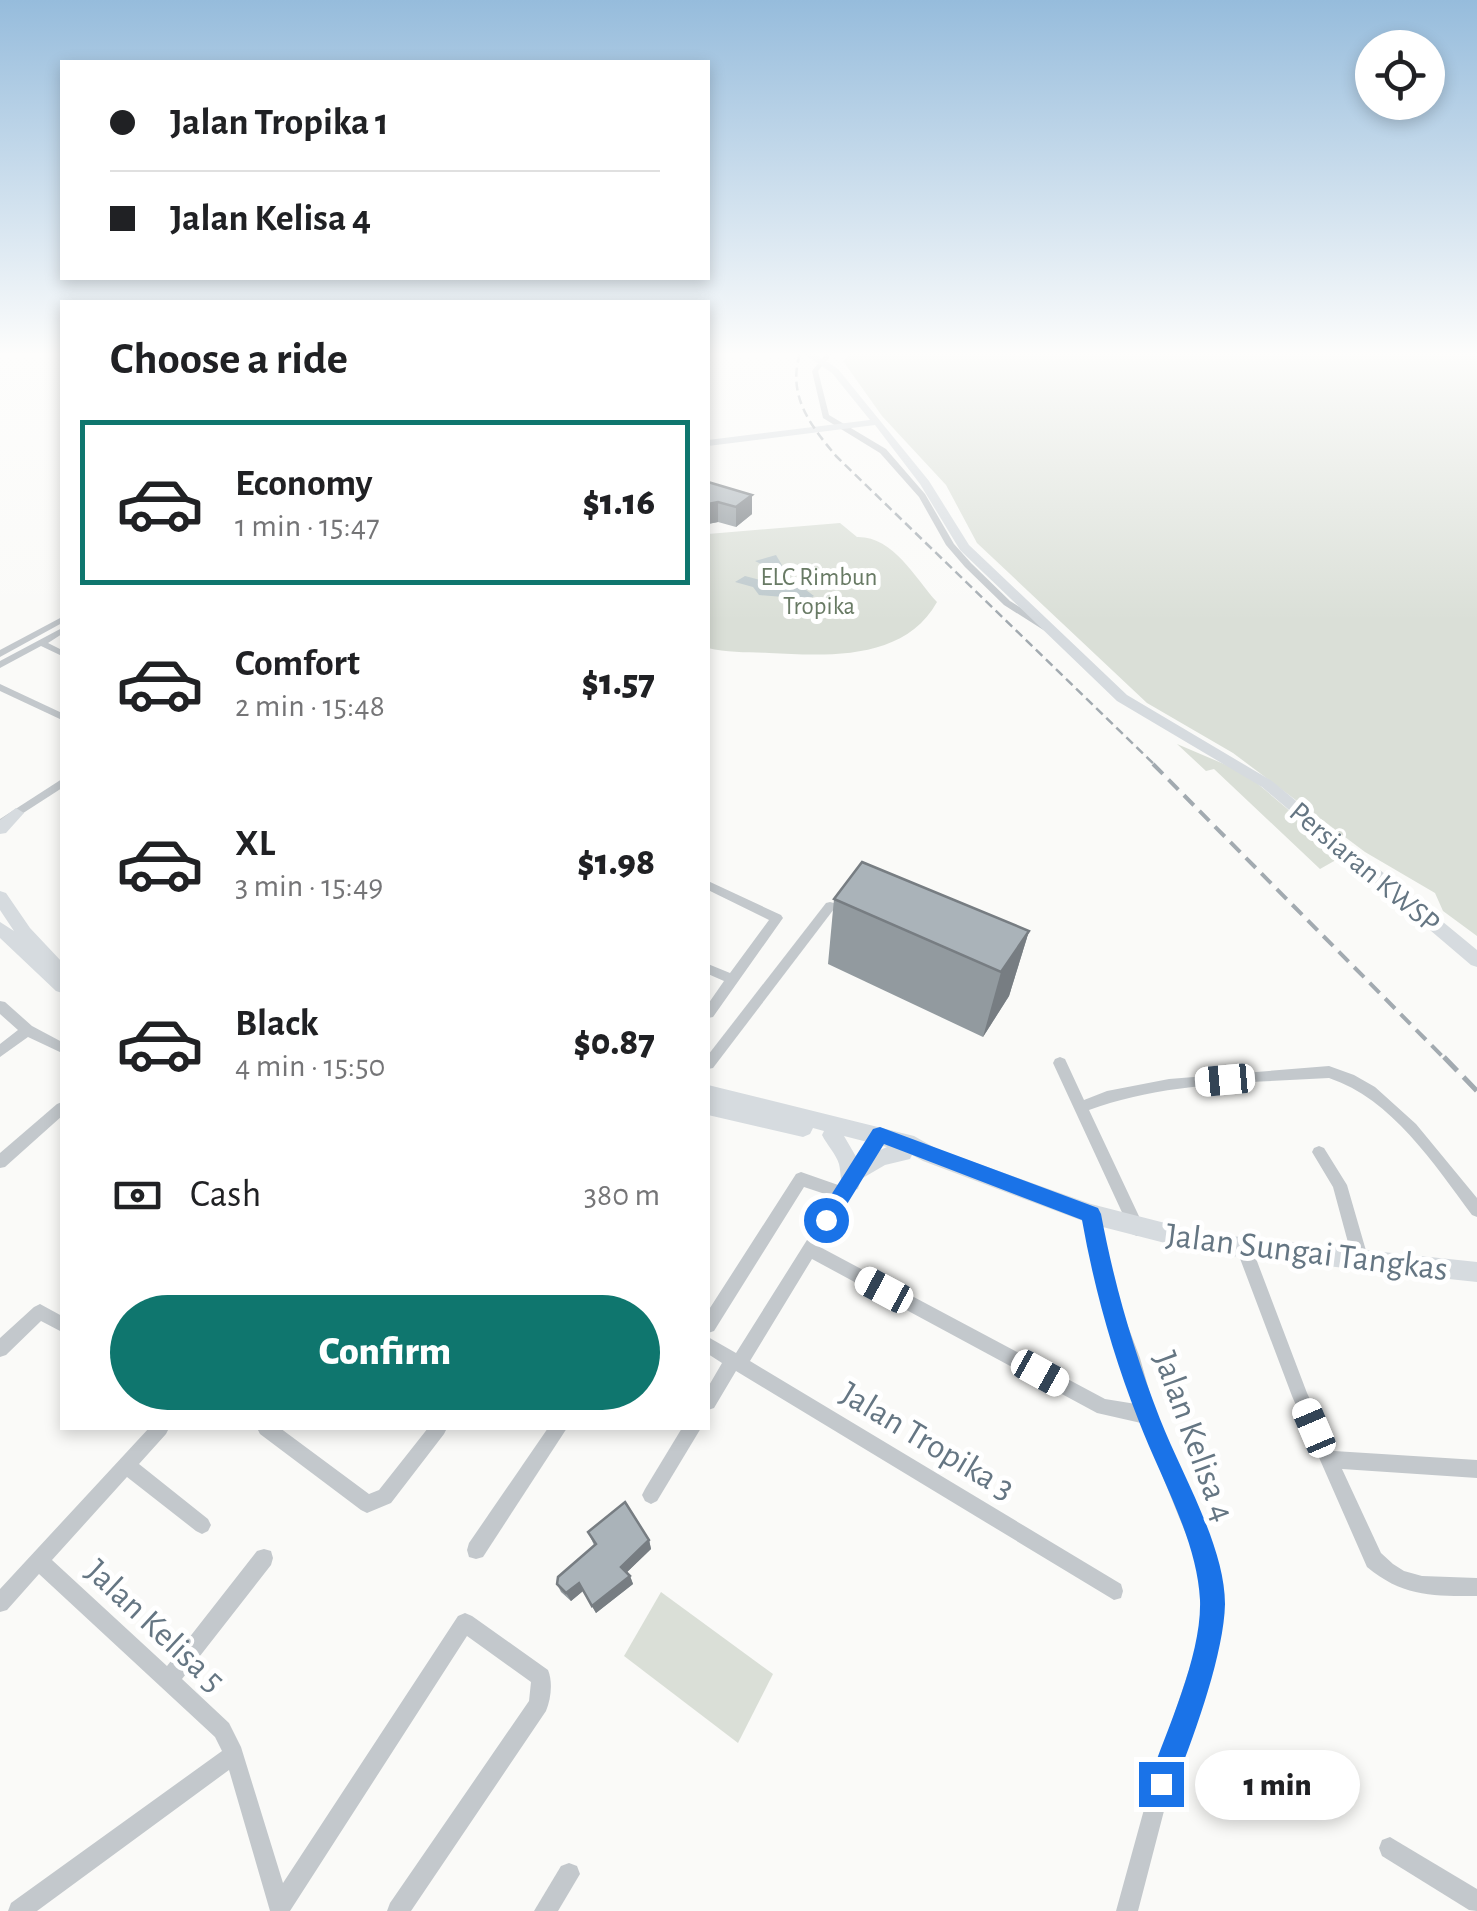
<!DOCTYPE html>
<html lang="en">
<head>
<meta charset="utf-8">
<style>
  body { margin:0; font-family:"Alegreya Sans",sans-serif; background:#f6f6f6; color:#202124; height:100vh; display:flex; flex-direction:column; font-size:38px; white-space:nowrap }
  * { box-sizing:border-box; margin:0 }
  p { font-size:32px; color:#757577 }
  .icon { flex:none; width:55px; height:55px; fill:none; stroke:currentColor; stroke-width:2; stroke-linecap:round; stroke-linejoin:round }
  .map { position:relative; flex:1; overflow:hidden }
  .sheet { position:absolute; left:60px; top:300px; width:650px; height:1130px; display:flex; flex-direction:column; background:#fff; border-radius:0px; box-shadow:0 5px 15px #0003 }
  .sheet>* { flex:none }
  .banner { position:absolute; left:60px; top:60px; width:650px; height:220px; border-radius:0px; box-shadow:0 5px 15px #0003; display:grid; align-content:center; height:220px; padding:0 50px; background:#fff }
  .tools { position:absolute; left:1355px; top:30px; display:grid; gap:20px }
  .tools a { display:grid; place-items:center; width:90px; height:90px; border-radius:50%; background:#fff; box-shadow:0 5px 15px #0003; font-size:50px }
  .end { position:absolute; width:45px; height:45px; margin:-22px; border:12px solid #1a73e8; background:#fff; box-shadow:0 0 0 5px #fff }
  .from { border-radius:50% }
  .bubble { position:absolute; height:70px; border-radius:35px; background:#fff; box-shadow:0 5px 15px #0003; font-size:32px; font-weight:800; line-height:70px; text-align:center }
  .car { position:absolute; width:30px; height:60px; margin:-30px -15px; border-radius:12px; box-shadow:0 0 8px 2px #0007; background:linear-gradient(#fff 24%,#345 0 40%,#fff 0 76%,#345 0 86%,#fff 0) }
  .banner b { display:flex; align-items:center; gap:35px; height:95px; font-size:38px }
  .banner b+b { border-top:2px solid #e0e0e0 }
  .banner i { width:25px; height:25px; background:#202124 }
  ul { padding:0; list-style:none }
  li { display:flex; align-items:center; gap:30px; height:165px; margin:0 20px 15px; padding:0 30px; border:5px solid transparent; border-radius:0px }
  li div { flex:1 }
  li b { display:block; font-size:38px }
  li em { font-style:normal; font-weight:800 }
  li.current { border-color:#0f766e }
  li>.icon { width:90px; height:90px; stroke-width:1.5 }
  h2 { padding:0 50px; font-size:45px; line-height:120px }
  .pay { display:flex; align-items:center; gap:25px; height:110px; padding:0 50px; font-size:38px }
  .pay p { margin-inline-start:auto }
  .primary-button { display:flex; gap:20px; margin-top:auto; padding:20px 50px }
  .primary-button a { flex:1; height:115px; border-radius:60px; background:#0f766e; color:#fff; font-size:40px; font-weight:800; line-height:115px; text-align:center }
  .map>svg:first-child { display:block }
  .green { fill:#dadfd7 }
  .water { fill:#bbc7cb }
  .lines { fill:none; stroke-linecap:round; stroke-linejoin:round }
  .street { fill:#c3c8cc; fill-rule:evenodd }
  .secondary { fill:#d6dbdf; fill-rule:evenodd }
  .rail-far2 { stroke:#a2aab0; stroke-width:2.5; stroke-dasharray:9 5; stroke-linecap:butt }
  .rail-far1 { stroke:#a2aab0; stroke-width:4; stroke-dasharray:14 8; stroke-linecap:butt }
  .rail { stroke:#a2aab0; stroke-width:5; stroke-dasharray:19 9; stroke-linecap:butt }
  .wall { fill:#929a9f }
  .shaded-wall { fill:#777d82 }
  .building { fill:#aab3b9; stroke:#777d82; stroke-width:2.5 }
  .route { fill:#1a73e8 }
  .labels { text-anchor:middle; stroke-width:10; stroke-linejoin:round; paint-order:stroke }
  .far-park-label { font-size:25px; fill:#687a64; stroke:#fff }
  .street-label { font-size:30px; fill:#657683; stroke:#fff }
  .near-street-label { font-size:35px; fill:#657683; stroke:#fff }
</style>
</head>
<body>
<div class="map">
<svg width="1477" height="1911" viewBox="0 0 1477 1911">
  <rect width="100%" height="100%" fill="#fafaf8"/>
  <g class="green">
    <polygon points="850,354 1477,354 1477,936 1443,911 1435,893 1365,852 1233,753 1147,703 977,543 946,485 882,416 843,361"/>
    <path d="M840 523 857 537C893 536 915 578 937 602 904 661 828 656 769 653 749 652 727 653 708 648V534Z"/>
    <polygon points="1177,744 1245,773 1343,856 1320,869 1214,769 1206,771"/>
    <polygon points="661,1592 773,1674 738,1743 624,1656"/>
  </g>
  <polygon class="water" points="776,555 789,577 814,596 808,599 759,595 753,587 735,582 745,576 764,581 774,578 773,570 755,561"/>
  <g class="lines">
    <g class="street">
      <polygon points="826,354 832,354 818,371 829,415 886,449 925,494 954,544 971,563 1010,601 1051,627 1051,631 1045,631 1004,605 965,567 946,545 919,497 880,453 823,418 812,371"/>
      <polygon points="62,617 62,623 0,657 0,650"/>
      <polygon points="62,628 62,634 48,643 62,650 62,656 41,646 0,668 0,661"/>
      <polygon points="0,684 62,713 62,720 0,691"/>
      <polygon points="62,779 62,788 0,828 0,819"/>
      <polygon points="708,881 781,915 783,918 713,1017 708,1018 708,1004 724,981 708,974 708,964 730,973 769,920 708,890"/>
      <polygon points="830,902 834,903 836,906 834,909 713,1068 708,1069 708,1055 826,903"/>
      <polygon points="0,1001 5,1002 32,1026 62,1042 62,1053 28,1037 0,1057 0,1044 18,1030 0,1014"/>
      <path d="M1060 1057 1065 1059 1084 1100 1107 1091 1169 1079 1329 1066 1354 1075 1375 1087 1416 1124 1477 1198V1217L1472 1215C1434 1164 1392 1099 1329 1078 1249 1083 1165 1082 1089 1110L1145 1229 1142 1234 1137 1236 1132 1234 1053 1063 1055 1059Z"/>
      <polygon points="62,1102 62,1116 5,1167 0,1168 0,1153 57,1104"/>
      <polygon points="880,1129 885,1131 887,1135 885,1139 820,1247 1105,1399 1136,1404 1124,1358 1096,1284 1083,1214 1086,1209 1091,1207 1096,1209 1112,1284 1140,1358 1156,1415 1216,1564 1221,1603 1218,1643 1171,1784 1138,1911 1116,1911 1151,1784 1198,1643 1203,1603 1198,1564 1141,1423 1097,1413 812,1259 750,1361 1121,1584 1123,1591 1121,1598 1114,1600 736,1371 714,1408 708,1410 708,1387 722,1363 708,1354 708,1337 736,1353 834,1197 804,1187 714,1331 708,1333 708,1311 796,1174 801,1172 841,1186 875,1131"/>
      <polygon points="1319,1146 1324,1148 1347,1185 1369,1261 1366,1266 1361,1268 1356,1266 1353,1261 1333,1187 1312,1152 1314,1148"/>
      <path d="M1244 1241 1249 1243 1252 1248 1307 1393 1334 1451 1477 1460V1478L1342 1469 1381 1553 1393 1564 1404 1571 1422 1576 1477 1578V1596C1433 1596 1403 1597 1367 1567L1292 1396 1236 1248 1239 1243Z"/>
      <polygon points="40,1304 62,1316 62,1332 41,1321 6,1355 0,1357 0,1338 34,1307"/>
      <path d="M149 1428H169L166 1434 139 1464 208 1519 211 1525 208 1531 202 1534 196 1531 127 1477 52 1560 167 1666 257 1551 264 1549 271 1551 273 1558 271 1565 182 1679 229 1723 241 1747 283 1883 458 1616 465 1613 472 1616 548 1670C553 1682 551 1699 546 1711L411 1911H387L390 1903 529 1701 531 1682 467 1636 290 1911H270L229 1770 37 1911H8L11 1903 222 1751 215 1737 39 1574 7 1610 0 1612V1589Z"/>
      <polygon points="257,1428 280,1428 369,1494 379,1490 428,1428 447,1428 444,1434 391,1503 367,1513 361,1510 260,1434"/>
      <polygon points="548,1428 567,1428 483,1557 476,1559 469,1557 467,1550 469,1543"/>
      <polygon points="682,1428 701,1428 657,1501 651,1504 645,1501 642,1495 645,1489"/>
      <polygon points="1390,1837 1477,1889 1477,1911 1469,1910 1382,1856 1379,1848 1382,1840"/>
      <polygon points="569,1863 577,1866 580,1874 558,1911 534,1911 561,1866"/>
    </g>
    <g class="secondary">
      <polygon points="804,354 815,354 838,369 929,481 969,545 1127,695 1272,781 1477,950 1477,967 1471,965 1262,787 1117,701 960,550 920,484 875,425 708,446 708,440 870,420 832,373"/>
      <polygon points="16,808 24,813 6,833 0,834 0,820"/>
      <polygon points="0,891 6,893 30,928 62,962 62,993 56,991 0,938 0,922 14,931 0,910"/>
      <path d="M708 1085 914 1136 937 1149 1091 1204 1204 1233 1477 1262V1282L1204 1253 1091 1224 923 1161 912 1155 910 1159 885 1165 861 1179 858 1189 851 1191 844 1189C840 1180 841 1173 839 1164 836 1154 827 1145 822 1135L824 1131 813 1128 810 1134 803 1137 708 1115ZM844 1136 887 1147 858 1160Z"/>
    </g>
    <path class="rail-far2" d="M800 354C787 395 810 425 836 456L1156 766"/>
    <polyline class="rail-far1" points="1153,764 1446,1060"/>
    <polyline class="rail" points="1444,1057 1477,1091"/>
  </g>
  <g class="wall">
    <polygon points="708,482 752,514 736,527 718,522 708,524"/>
    <polygon points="834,899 1029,931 1009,996 983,1037 828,964"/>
    <polygon points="588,1532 649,1540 651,1549 627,1572 630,1576 633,1584 596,1613 583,1591 571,1601 561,1592 557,1584 594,1545"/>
  </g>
  <g class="shaded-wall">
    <polygon points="752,495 752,514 736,527 736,507"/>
    <polygon points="718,502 718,522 708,524 708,504"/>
    <polygon points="1029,931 1009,996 983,1037 1001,972"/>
    <polygon points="649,1540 651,1549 624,1575 621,1567"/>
    <polygon points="630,1576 633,1584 596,1613 592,1606"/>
    <polygon points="579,1583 583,1591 571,1601 566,1593"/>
  </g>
  <g class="building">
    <polygon points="708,482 752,495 736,507 718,502 708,504"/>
    <polygon points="862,862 1029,931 1001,972 834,899"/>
    <polygon points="625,1502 649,1540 621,1567 630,1576 592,1606 579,1583 566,1593 557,1584 558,1577 596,1544 588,1532"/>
  </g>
  <linearGradient id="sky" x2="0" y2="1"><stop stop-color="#96bcdc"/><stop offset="0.57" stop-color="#fdfdfc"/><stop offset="1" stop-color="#fdfdfc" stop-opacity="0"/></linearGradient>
  <rect width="1477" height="621" fill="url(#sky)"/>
  <path class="route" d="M880 1127 1098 1208 1101 1214C1114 1284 1134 1352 1160 1419 1181 1473 1225 1546 1225 1604 1224 1656 1191 1745 1171 1794L1161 1798 1151 1794 1148 1784C1166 1731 1202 1656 1200 1600 1197 1539 1160 1477 1138 1419 1113 1355 1094 1288 1082 1220L884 1144 833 1227H819V1214L873 1129Z"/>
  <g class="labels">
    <g class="far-park-label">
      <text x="819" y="585">ELC Rimbun<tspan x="819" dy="29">Tropika</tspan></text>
    </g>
    <g class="street-label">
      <text transform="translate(1365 867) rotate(40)" y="10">Persiaran KWSP</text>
    </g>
    <g class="near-street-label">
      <text transform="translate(1307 1251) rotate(7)" y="12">Jalan Sungai Tangkas</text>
      <text transform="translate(1195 1436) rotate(70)" y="12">Jalan Kelisa 4</text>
      <text transform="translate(928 1440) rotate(31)" y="12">Jalan Tropika 3</text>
      <text transform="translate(156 1625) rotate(43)" y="12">Jalan Kelisa 5</text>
    </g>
  </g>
</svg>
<div class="tools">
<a><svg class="icon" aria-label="locate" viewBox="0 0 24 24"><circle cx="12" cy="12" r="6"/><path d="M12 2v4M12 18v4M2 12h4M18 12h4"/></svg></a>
</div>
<i class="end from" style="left:826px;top:1220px"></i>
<i class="end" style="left:1161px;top:1784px"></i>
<div class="bubble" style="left:1195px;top:1750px;width:165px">1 min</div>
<i class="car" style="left:1225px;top:1080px;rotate:265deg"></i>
<i class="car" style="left:884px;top:1290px;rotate:298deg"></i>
<i class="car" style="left:1040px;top:1373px;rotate:119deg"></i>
<i class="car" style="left:1314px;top:1428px;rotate:337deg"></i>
<div class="banner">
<b><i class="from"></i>Jalan Tropika 1</b>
<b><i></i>Jalan Kelisa 4</b>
</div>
<section class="sheet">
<h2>Choose a ride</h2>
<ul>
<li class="current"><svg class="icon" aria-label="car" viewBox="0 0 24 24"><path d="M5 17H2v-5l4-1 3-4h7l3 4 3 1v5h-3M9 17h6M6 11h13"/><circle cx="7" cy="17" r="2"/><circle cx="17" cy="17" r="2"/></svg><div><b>Economy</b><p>1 min · 15:47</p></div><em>$1.16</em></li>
<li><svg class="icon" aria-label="car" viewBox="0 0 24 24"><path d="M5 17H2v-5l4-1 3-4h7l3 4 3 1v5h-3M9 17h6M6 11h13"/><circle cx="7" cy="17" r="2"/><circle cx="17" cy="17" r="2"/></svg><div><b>Comfort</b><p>2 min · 15:48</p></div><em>$1.57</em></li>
<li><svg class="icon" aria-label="car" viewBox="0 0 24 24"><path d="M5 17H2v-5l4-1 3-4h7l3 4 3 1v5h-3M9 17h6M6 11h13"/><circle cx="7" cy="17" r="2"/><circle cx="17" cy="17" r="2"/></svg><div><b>XL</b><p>3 min · 15:49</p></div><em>$1.98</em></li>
<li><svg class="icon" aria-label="car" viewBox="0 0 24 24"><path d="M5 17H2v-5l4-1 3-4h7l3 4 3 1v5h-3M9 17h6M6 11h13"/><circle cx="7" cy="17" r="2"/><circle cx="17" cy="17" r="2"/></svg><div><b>Black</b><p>4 min · 15:50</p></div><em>$0.87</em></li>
</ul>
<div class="pay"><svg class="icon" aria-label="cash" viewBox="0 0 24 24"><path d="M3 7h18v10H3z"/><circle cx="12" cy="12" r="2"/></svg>Cash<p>380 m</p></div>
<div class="primary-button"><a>Confirm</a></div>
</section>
</div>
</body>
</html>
